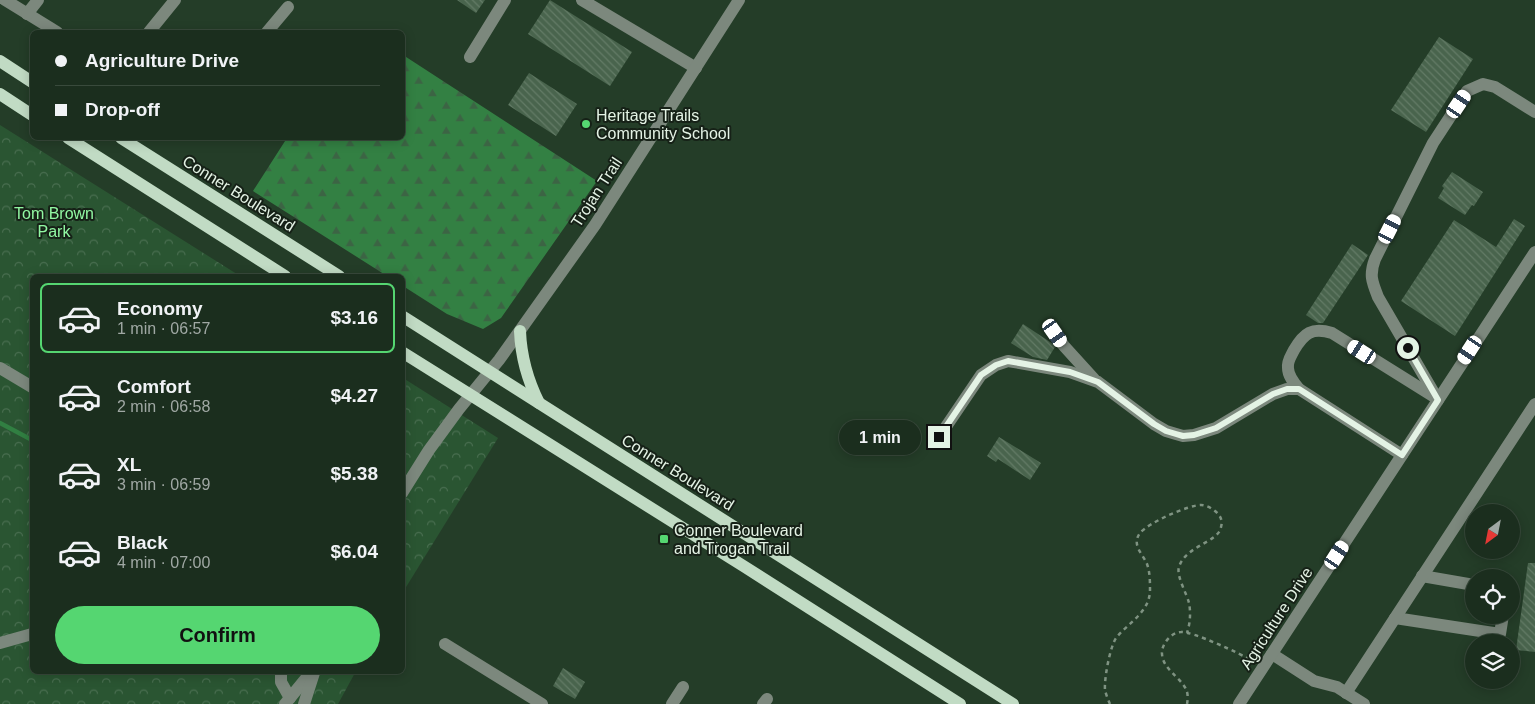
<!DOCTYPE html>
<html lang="en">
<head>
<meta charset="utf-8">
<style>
  body { margin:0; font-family:Arial,sans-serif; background:#283a2b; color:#f1f3f6; height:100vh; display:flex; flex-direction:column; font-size:19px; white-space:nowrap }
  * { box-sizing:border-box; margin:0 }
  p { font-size:16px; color:#a0a8a4 }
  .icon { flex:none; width:28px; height:28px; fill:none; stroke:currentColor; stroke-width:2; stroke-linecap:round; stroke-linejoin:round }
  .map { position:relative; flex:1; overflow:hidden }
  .panel { position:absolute; left:30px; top:274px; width:375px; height:400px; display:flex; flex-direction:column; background:#1b2e1e; border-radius:8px; box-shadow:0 2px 12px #0003,0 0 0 1px #394a3c }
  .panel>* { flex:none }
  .guide { position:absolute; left:30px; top:30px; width:375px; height:110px; border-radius:8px; box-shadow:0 2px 12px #0003,0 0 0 1px #394a3c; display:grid; align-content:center; height:110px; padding:0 25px; background:#1b2e1e }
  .needle { width:32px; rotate:212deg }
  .tools { position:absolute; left:1465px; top:504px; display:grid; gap:10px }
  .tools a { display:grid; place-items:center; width:55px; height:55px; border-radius:50%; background:#1b2e1e; box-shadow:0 2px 12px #0003,0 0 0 1px #394a3c; font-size:25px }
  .end { position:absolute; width:22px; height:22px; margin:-11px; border:6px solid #e4f3e5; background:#111; box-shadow:0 0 0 2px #111 }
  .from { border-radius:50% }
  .bubble { position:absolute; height:35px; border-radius:18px; background:#1b2e1e; box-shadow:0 2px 12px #0003,0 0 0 1px #394a3c; font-size:16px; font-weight:600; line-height:35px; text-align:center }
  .car { position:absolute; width:15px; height:30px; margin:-15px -8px; border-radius:6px; box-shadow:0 0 4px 1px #0007; background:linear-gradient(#fff 24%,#345 0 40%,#fff 0 76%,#345 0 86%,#fff 0) }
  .guide b { display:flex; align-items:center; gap:18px; height:48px; font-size:19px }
  .guide b+b { border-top:1px solid #394a3c }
  .guide i { width:12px; height:12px; background:#f1f3f6 }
  ul { padding:9px 0 0; list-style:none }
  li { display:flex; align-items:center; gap:15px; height:70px; margin:0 10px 8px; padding:0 15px; border:2px solid transparent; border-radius:8px }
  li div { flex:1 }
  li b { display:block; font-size:19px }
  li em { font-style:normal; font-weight:600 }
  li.active { border-color:#55d671 }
  li>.icon { width:45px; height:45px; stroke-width:1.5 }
  .button { display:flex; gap:10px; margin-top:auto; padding:10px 25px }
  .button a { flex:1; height:58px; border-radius:30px; background:#55d671; color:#111; font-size:20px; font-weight:600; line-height:58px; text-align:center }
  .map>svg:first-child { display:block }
  .forest { fill:url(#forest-firs) }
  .park { fill:url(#park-crowns) }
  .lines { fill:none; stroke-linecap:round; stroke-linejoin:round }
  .stream { stroke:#317f42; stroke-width:4.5 }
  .building { fill:url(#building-back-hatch) }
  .path { stroke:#7f9382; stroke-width:2.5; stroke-dasharray:4 4; stroke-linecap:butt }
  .minor { stroke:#7c887d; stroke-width:12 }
  .major { stroke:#c1dbc4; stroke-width:12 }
  .route { stroke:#e4f3e5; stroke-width:6 }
  .poi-dot { fill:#55d671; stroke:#162117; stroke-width:2 }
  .labels { text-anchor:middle; stroke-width:4; stroke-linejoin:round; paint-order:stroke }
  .poi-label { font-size:16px; fill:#e4f3e5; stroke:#162117; text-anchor:start }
  .street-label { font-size:16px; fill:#e4f3e5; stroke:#162117 }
  .park-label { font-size:16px; fill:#91f7a2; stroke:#162117 }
</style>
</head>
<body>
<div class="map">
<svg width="1535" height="704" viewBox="0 0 1535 704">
  <defs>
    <pattern id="forest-firs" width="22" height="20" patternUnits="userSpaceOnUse" patternTransform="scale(1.25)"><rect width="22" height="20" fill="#338043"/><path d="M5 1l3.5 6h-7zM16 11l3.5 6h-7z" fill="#3c6444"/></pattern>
    <pattern id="park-crowns" width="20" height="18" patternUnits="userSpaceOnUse" patternTransform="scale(1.25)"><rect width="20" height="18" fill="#2a5532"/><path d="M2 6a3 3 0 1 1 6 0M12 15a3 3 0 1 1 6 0" fill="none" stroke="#496e50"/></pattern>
    <pattern id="building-back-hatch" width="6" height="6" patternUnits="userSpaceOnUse" patternTransform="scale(1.25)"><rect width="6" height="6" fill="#49644d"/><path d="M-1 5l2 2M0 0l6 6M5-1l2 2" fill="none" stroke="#637b66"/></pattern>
  </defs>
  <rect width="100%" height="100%" fill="#243d28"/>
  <polygon class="forest" points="403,55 597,181 501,318 483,329 447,314 403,286 402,276 387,276 253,191 287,138 402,138"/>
  <g class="park">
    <polygon points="0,125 240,276 32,276 32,671 356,671 338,704 0,704"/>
    <polygon points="403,378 498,438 403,592"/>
  </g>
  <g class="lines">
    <polyline class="stream" points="0,423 32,440"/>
  </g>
  <g class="building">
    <polygon points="457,0 485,0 476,13"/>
    <polygon points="550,0 632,52 610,86 528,34"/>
    <polygon points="1439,37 1473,59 1426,132 1391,110"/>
    <polygon points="529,73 577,104 556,136 508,105"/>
    <polygon points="1452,172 1483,192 1474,206 1472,205 1465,215 1438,198 1444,188 1442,186"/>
    <polygon points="1514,219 1525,226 1455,336 1401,301 1454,220 1496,247"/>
    <polygon points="1352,244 1368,255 1323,323 1318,323 1306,315"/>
    <polygon points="1023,324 1053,344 1055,347 1047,360 1033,357 1011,343"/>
    <polygon points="999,437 1041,463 1030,480 998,459 996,462 987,456"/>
    <polygon points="1528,563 1535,563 1535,652 1516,650"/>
    <polygon points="563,668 585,682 575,699 553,686"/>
  </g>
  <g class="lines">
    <g class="path">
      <path d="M1110 704C1108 700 1106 694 1105 690 1104 679 1110 647 1116 638 1128 623 1150 612 1150 590 1150 582 1150 572 1147 564 1143 554 1131 545 1140 533 1148 523 1188 505 1201 505 1206 505 1211 508 1215 511 1220 515 1223 520 1221 527 1219 542 1185 546 1179 567 1176 576 1187 594 1189 603 1191 613 1190 624 1187 633"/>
      <path d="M1187 704C1188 699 1188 693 1186 689 1179 676 1163 669 1162 654 1161 645 1171 632 1181 632 1192 631 1241 654 1253 661"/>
    </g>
    <g class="minor">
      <polyline points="5,0 57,32"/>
      <polyline points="582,0 696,68"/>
      <polyline points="27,14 38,0"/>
      <polyline points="149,32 175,0"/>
      <polyline points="267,32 288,7"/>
      <polyline points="470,57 505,0"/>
      <polyline points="1055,333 1064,346 1094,379"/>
      <polyline points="0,368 32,387"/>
      <path d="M1438 400 1378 297C1372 282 1369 275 1375 259L1433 143 1467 91 1483 84 1495 87 1535 112"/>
      <polyline points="939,437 981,375 996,365 1008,361 1070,372 1098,382 1154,424 1166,431 1176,434 1183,436 1194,435 1216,428 1273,394 1287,389 1299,389"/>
      <path d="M1402 455 1299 389C1294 383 1288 376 1288 368 1287 361 1291 356 1294 350 1304 333 1312 327 1332 333L1436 398"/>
      <polyline points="402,493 429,450 459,409 499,360 595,225 739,0"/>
      <polyline points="1422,576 1474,585"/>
      <polyline points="1395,618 1500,634 1503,615"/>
      <polyline points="0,643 32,634"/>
      <polyline points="445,644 542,704"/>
      <polyline points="1272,654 1314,681 1337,687 1364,704"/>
      <polyline points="281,671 281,682 290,698"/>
      <polyline points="1346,693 1535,404"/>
      <polyline points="285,704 312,671"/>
      <polyline points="304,704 314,673"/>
      <polyline points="672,704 683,687"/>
      <polyline points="763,704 767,699"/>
      <polyline points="1239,704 1535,252"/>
    </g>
    <g class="major">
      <polyline points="0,61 32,82"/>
      <polyline points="0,94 32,115"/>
      <polyline points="68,138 285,276"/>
      <polyline points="121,138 339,276"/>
      <polyline points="402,316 1013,704"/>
      <path d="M520 331C521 357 527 379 539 403"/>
      <polyline points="402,352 745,567 960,704"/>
    </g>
  </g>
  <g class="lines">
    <polyline class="route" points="939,437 981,375 996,365 1008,361 1070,372 1098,382 1154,424 1166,431 1176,434 1183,436 1194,435 1216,428 1273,394 1287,389 1299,389 1402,455 1438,400 1408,348"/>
  </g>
  <g class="poi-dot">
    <circle cx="586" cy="124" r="5"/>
    <rect x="659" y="534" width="10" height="10" rx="2.5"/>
  </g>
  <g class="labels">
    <g class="poi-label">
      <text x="596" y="121">Heritage Trails<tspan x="596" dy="18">Community School</tspan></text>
      <text x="674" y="536">Conner Boulevard<tspan x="674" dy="18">and Trogan Trail</tspan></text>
    </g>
    <g class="street-label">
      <text transform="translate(596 192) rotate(-57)" y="6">Trojan Trail</text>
      <text transform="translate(239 193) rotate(32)" y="6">Conner Boulevard</text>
      <text transform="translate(678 472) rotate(32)" y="6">Conner Boulevard</text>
      <text transform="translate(1276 618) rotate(-57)" y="6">Agriculture Drive</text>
    </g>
    <g class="park-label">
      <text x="54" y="219">Tom Brown<tspan x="54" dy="18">Park</tspan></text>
    </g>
  </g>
</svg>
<div class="tools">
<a><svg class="needle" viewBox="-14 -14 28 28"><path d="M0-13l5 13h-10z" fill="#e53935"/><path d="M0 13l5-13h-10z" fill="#a0a8a4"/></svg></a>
<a><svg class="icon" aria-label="locate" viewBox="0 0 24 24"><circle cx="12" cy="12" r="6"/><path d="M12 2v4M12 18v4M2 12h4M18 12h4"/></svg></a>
<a><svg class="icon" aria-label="layers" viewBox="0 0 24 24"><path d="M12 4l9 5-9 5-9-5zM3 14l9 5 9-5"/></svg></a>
</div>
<i class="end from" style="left:1408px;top:348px"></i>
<i class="end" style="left:939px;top:437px"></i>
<div class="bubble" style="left:839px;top:420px;width:82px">1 min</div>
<i class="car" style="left:1459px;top:104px;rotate:34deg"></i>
<i class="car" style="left:1390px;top:229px;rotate:27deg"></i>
<i class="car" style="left:1055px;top:333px;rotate:145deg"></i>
<i class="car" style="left:1470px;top:350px;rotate:213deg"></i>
<i class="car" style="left:1362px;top:352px;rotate:302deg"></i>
<i class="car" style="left:1337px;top:555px;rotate:33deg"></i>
<div class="guide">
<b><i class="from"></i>Agriculture Drive</b>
<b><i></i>Drop-off</b>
</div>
<section class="panel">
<ul>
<li class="active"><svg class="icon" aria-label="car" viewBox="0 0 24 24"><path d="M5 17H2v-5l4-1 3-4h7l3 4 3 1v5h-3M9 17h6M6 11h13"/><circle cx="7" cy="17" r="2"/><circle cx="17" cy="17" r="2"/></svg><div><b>Economy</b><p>1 min · 06:57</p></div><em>$3.16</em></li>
<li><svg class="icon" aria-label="car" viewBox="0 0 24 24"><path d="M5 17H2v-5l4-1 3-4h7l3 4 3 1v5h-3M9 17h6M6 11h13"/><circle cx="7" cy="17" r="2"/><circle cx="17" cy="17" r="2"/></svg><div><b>Comfort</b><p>2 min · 06:58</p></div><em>$4.27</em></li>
<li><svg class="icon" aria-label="car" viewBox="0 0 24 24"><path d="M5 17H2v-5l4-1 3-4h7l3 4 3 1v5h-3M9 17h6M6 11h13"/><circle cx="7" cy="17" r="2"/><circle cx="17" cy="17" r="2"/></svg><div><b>XL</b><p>3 min · 06:59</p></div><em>$5.38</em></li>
<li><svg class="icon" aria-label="car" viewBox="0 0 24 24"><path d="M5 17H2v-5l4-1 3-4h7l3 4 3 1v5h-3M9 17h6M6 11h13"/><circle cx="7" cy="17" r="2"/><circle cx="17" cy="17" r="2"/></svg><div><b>Black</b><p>4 min · 07:00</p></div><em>$6.04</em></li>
</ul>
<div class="button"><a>Confirm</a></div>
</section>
</div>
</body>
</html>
